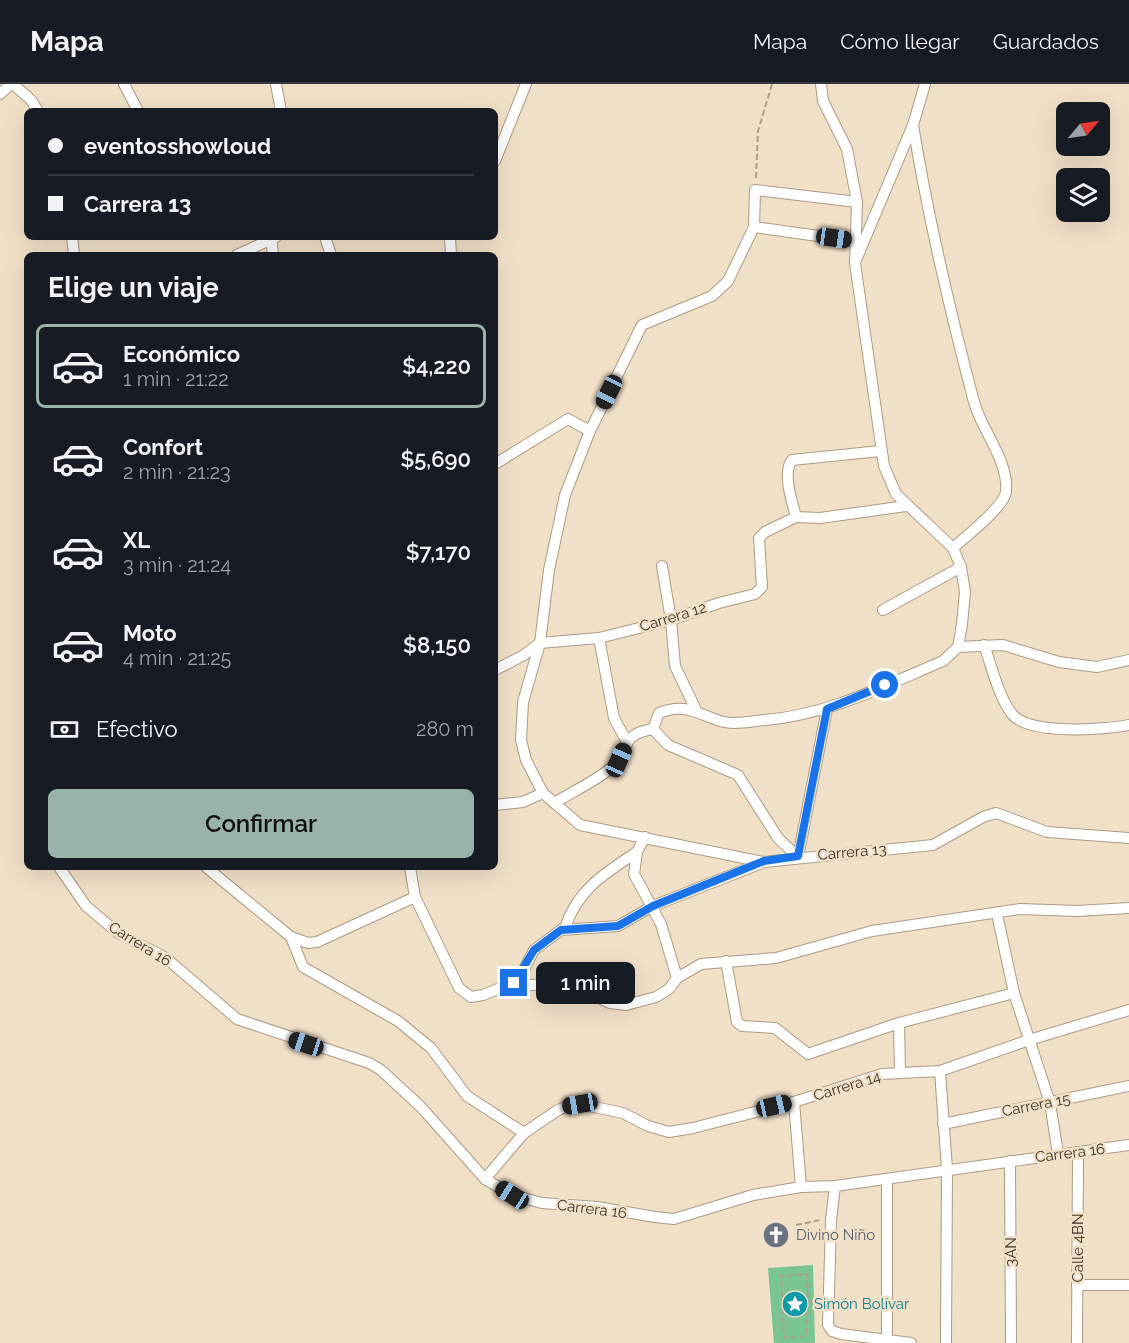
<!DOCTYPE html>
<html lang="es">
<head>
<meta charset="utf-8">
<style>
  body { margin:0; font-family:Raleway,sans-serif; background:#20242c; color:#f1f3f6; height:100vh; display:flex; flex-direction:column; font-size:22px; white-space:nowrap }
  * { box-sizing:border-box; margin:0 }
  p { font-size:20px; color:#9ea1a6 }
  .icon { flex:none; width:33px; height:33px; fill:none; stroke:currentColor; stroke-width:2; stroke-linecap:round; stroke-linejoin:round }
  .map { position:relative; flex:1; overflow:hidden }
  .sheet { position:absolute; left:24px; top:168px; width:474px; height:618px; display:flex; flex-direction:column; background:#171b24; border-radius:9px; box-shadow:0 6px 24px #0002 }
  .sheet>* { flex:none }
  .hud { position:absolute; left:24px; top:24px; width:474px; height:132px; border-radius:9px; box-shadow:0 6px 24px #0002; display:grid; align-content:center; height:132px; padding:0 24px; background:#171b24 }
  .needle { width:39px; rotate:61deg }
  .buttons { position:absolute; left:1056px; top:18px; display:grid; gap:12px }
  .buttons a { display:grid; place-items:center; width:54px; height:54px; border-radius:9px; background:#171b24; box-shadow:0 6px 24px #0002; font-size:30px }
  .end { position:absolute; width:27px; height:27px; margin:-14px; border:8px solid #1a73e8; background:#fff; box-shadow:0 0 0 3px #fff }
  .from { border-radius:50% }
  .bubble { position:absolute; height:42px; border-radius:9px; background:#171b24; box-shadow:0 6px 24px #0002; font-size:20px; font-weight:600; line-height:42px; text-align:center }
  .car { position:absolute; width:18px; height:36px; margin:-18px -9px; border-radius:8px; box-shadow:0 0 4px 2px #0007; background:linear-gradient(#222 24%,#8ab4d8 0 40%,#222 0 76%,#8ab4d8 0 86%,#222 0) }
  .hud b { display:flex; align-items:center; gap:21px; height:57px; font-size:22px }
  .hud b+b { border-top:2px solid #363941 }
  .hud i { width:15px; height:15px; background:#f1f3f6 }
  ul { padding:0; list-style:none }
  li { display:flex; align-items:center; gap:18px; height:84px; margin:0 12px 9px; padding:0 12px; border:3px solid transparent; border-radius:9px }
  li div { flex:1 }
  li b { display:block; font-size:22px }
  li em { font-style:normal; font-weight:600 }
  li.current { border-color:#99b3a9 }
  li>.icon { width:54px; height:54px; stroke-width:1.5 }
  h2 { padding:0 24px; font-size:27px; line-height:72px }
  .pay { display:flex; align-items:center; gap:15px; height:66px; padding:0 24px; font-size:22px }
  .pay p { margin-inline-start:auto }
  .action { display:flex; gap:12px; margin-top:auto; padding:12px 24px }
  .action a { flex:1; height:69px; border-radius:9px; background:#99b3a9; color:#111; font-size:24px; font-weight:600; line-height:69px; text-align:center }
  header { display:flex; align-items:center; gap:36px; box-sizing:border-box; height:84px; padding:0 30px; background:#171b24; border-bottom:2px solid #363941 }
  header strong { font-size:28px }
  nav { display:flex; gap:33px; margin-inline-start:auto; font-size:21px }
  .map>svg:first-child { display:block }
  .green { fill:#7ac392 }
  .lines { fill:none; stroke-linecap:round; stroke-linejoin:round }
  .street-casing { stroke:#aa9a84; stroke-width:12 }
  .path { stroke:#ac9f8d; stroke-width:2; stroke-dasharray:6 3; stroke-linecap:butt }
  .street { stroke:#fff; stroke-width:10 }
  .route { stroke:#1a73e8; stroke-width:8 }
  .labels { text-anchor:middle; stroke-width:5; stroke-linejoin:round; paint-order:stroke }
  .street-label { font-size:15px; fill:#3b342b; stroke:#f1e0c8 }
  .worship-label { font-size:15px; fill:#5b616d; stroke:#f1e0c8; text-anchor:start }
  .culture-label { font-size:15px; fill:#0d838f; stroke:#f1e0c8; text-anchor:start }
</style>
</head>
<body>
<header>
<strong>Mapa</strong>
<nav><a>Mapa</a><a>Cómo llegar</a><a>Guardados</a></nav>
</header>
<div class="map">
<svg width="1129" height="1259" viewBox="0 0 1129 1259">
  <rect width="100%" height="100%" fill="#f1e0c8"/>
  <polygon class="green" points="813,1181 815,1259 774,1259 768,1184"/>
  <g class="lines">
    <defs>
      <g id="street">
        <polyline points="13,0 31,16 38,27"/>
        <polyline points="124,0 138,27"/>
        <polyline points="276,0 281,27"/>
        <polyline points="0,10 11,0"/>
        <path d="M913 41C928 134 950 227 974 318 982 347 1009 377 1006 408 1004 423 965 453 953 464"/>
        <polyline points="495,77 526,0"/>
        <polyline points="754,143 854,157"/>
        <polyline points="72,153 74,171"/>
        <polyline points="271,153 273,171"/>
        <polyline points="325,153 331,171"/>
        <polyline points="450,153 451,171"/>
        <polyline points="237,171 276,153"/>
        <polyline points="856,176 913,41 925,0"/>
        <path d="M880 367 792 376C782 389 792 417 796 433L820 434 906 422"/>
        <polyline points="495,380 568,335 590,347"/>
        <polyline points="662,482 671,536 675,582 697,628"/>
        <polyline points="883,526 961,483"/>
        <polyline points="599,554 614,634 627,658"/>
        <path d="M984 561C992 583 998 612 1012 630 1028 651 1105 646 1129 641"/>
        <polyline points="958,563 1003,561 1059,578 1097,583 1129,576"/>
        <polyline points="495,586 524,571 540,559 599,554 671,536 719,519 755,510 762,503 759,454 765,448 796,433"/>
        <path d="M554 719C572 708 594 698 611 684 633 666 617 651 653 645"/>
        <polyline points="495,721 523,718 543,709"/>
        <polyline points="645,753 637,768 634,790 661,840 677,894"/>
        <path d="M798 773 778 754 738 691 668 661 653 645 659 629C687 618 698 631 724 638 736 641 753 637 765 636 828 631 886 601 943 577L958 563 962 540 965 508 961 483 953 464 896 410 884 382 855 179 857 118 847 65 823 17 821 0"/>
        <polyline points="798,773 827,625"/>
        <polyline points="764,778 580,741 543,709 526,676 521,656 523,618 540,559 549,486 565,411 590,347 642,241 712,212 728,197 754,143 755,106 857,118"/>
        <polyline points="59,783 86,822 118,849 166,874 237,935 369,979 381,986 421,1023 485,1095 512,1111 542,1119 597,1123 655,1133 674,1135 753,1111 801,1103 835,1102 1129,1061"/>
        <polyline points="206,783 291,853 308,859 317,858 415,813"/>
        <polyline points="410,783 415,813 459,904 471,913 483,911 518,897 534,866 561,846 618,842 653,822 764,778 933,761 983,733 996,729 1047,748 1129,754"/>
        <polyline points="997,830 1014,909 1050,1019 1058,1070"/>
        <path d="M565 844C577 806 605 789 637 768"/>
        <polyline points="291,853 303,883 398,937 431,964 467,1012 524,1049"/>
        <polyline points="726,877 737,938 742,942 775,944 808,970 899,939 1014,909"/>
        <polyline points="518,897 529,901 569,900 610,919 626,921 656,913 669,905 677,894 701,880 776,874 872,847 1020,825 1077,827 1129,824"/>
        <polyline points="899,939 900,989"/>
        <polyline points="940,987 947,1085 946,1259"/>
        <polyline points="794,1018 801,1103"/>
        <polyline points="943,1040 1129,1002"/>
        <polyline points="1010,1077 1011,1259"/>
        <polyline points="485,1095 524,1049 558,1026 568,1022 580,1020 623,1029 648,1042 669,1048 693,1044 794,1018 882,990 940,987 1029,956 1129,926"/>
        <polyline points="887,1095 887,1256"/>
        <polyline points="835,1102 831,1136 828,1241 832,1247 841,1250 911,1259"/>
        <polyline points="1077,1201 1129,1201"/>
        <polyline points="1077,1259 1078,1068"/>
      </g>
    </defs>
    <use href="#street" class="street-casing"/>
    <g class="path">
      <polyline points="756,94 758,47 772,0"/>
      <polyline points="796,1141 820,1136"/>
      <polyline points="808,1217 806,1252 784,1254 781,1192 807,1190 808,1217 818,1215"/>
    </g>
    <use href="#street" class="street"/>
  </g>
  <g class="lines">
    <polyline class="route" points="514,899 534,866 561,846 618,842 653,822 764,777 798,772 827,625 885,601"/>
  </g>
  <defs>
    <symbol id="church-disc" viewBox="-11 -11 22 22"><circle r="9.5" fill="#6b7280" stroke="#f1e0c8"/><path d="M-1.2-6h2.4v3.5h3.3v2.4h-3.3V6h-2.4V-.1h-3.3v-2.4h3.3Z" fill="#fff"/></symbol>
    <symbol id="sight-disc" viewBox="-11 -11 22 22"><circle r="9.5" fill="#0f9aa8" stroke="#f1e0c8"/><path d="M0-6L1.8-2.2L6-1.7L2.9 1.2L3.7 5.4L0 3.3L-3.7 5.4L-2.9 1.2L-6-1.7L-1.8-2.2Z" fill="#fff"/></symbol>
  </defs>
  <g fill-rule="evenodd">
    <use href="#church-disc" x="761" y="1136" width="30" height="30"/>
    <use href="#sight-disc" x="780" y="1205" width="30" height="30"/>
  </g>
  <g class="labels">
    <g class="street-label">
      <text transform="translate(673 533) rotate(-17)" y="5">Carrera 12</text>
      <text transform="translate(852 768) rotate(-5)" y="5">Carrera 13</text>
      <text transform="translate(140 860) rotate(32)" y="5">Carrera 16</text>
      <text transform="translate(847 1002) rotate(-17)" y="5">Carrera 14</text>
      <text transform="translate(1036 1021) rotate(-11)" y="5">Carrera 15</text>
      <text transform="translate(1070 1069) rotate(-7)" y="5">Carrera 16</text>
      <text transform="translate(592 1125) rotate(7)" y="5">Carrera 16</text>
      <text transform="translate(1078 1164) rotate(-90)" y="5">Calle 4BN</text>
      <text transform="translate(1011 1168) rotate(-90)" y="5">3AN</text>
    </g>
    <g class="worship-label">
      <text x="796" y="1156">Divino Niño</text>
    </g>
    <g class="culture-label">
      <text x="814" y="1225">Simón Bolívar</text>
    </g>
  </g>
</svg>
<div class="buttons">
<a><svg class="needle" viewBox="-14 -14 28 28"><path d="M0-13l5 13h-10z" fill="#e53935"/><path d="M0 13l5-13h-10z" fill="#9ea1a6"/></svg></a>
<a><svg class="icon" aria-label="layers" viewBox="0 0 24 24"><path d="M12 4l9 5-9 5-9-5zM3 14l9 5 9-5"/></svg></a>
</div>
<i class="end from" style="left:885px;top:601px"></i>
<i class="end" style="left:514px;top:899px"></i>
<div class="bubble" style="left:536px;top:878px;width:99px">1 min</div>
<i class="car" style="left:834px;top:154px;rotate:98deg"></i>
<i class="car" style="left:609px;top:308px;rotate:206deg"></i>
<i class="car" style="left:619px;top:676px;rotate:24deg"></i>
<i class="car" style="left:306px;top:960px;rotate:288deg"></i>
<i class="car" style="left:580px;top:1020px;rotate:260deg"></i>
<i class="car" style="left:774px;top:1022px;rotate:77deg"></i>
<i class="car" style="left:512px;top:1111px;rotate:302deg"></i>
<div class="hud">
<b><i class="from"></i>eventosshowloud</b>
<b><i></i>Carrera 13</b>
</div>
<section class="sheet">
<h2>Elige un viaje</h2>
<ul>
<li class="current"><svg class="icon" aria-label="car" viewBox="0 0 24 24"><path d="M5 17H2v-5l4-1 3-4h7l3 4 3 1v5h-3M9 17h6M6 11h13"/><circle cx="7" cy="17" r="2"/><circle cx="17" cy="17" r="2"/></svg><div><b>Económico</b><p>1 min · 21:22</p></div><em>$4,220</em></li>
<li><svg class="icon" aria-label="car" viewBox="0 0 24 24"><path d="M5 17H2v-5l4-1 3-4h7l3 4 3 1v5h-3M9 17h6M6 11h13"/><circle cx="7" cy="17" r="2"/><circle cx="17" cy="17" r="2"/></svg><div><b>Confort</b><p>2 min · 21:23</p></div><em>$5,690</em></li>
<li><svg class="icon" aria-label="car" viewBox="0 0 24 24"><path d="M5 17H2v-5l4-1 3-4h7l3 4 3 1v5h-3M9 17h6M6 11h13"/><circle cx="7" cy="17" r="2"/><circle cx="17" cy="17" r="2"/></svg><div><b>XL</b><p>3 min · 21:24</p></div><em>$7,170</em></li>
<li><svg class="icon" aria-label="car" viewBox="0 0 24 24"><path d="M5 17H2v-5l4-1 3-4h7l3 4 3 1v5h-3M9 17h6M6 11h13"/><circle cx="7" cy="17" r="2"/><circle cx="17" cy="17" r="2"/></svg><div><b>Moto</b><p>4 min · 21:25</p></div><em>$8,150</em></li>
</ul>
<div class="pay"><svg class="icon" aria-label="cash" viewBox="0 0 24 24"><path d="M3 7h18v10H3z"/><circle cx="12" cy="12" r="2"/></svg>Efectivo<p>280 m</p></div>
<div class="action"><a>Confirmar</a></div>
</section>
</div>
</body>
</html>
